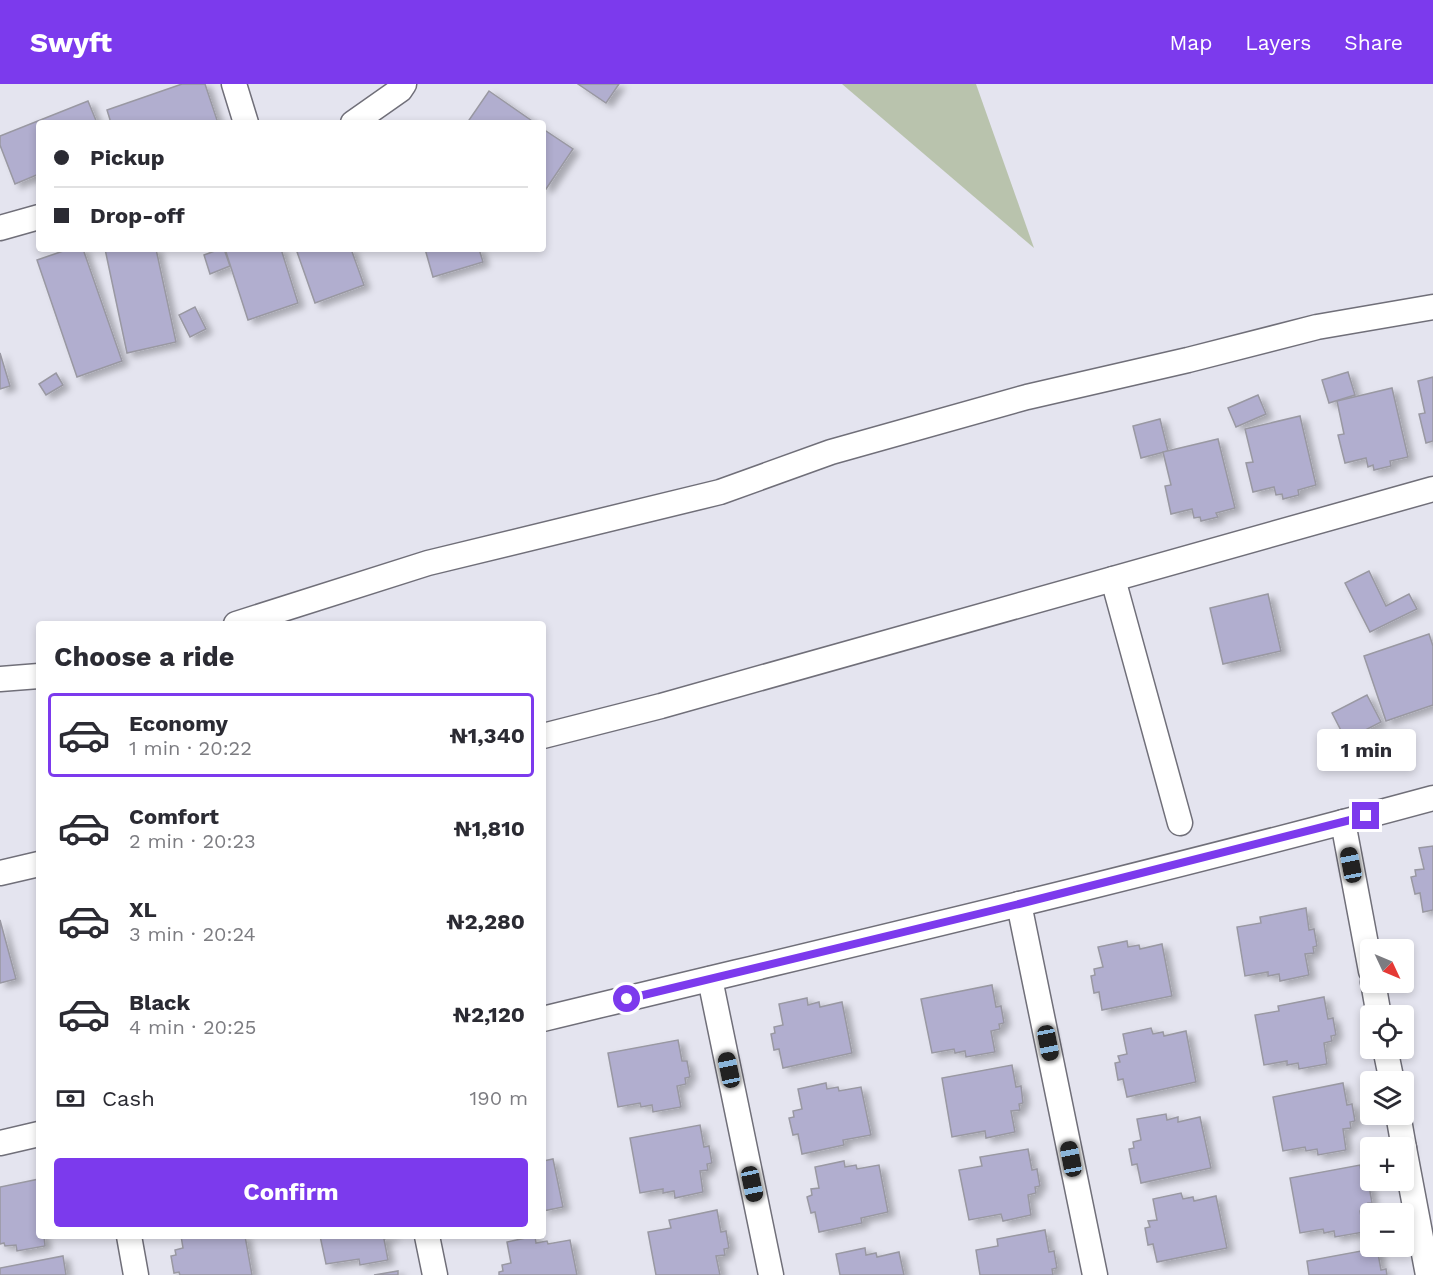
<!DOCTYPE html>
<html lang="en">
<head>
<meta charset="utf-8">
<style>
  body { margin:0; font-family:"Work Sans",sans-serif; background:#f2f2f3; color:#2b2b33; height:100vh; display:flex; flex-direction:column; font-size:22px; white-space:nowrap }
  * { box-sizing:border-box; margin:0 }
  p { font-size:20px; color:#7c7c81 }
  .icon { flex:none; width:33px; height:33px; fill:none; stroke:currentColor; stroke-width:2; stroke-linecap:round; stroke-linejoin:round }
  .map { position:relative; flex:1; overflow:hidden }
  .drawer { position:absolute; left:36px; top:537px; width:510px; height:618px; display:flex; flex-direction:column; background:#fff; border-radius:6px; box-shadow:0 3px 9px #0003 }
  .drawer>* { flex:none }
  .top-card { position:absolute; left:36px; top:36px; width:510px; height:132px; border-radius:6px; box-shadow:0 3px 9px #0003; display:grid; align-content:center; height:132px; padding:0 18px; background:#fff }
  .needle { width:39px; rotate:134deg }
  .buttons { position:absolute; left:1360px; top:855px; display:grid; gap:12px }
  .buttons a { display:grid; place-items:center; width:54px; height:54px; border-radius:6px; background:#fff; box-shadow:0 3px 9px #0003; font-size:30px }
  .end { position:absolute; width:27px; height:27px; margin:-14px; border:8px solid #7c3aed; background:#fff; box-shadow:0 0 0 3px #fff }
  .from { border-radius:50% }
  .bubble { position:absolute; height:42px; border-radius:6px; background:#fff; box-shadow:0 3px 9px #0003; font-size:20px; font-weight:700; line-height:42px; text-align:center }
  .car { position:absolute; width:18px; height:36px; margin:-18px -9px; border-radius:8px; box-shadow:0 0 4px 2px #0007; background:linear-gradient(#222 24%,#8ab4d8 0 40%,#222 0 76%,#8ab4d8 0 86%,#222 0) }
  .top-card b { display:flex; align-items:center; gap:21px; height:57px; font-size:22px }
  .top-card b+b { border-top:2px solid #e1e1e2 }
  .top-card i { width:15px; height:15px; background:#2b2b33 }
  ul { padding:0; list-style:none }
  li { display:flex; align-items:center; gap:18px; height:84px; margin:0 12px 9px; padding:0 6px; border:3px solid transparent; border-radius:6px }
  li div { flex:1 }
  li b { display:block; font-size:22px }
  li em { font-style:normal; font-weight:700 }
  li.on { border-color:#7c3aed }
  li>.icon { width:54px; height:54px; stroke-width:1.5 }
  h2 { padding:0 18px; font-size:27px; line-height:72px }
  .pay { display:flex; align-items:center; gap:15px; height:66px; padding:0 18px; font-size:22px }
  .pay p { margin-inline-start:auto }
  .cta { display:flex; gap:12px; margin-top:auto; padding:12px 18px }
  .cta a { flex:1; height:69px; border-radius:6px; background:#7c3aed; color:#fff; font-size:24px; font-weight:700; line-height:69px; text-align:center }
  header { display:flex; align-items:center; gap:36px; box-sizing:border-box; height:84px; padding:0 30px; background:#7c3aed; color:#fff }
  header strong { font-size:28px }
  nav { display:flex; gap:33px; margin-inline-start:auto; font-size:21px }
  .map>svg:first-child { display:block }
  .green { fill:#b9c3ad }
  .building { fill:#b1aecf; stroke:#9998a2; stroke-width:1.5; filter:url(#shadow) }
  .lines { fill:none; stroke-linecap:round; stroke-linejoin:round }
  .street-casing { stroke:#706f79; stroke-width:27 }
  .street { stroke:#fff; stroke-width:24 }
  .route { stroke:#7c3aed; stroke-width:8 }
</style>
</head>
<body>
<header>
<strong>Swyft</strong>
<nav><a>Map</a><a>Layers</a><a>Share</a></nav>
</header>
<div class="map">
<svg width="1433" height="1191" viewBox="0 0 1433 1191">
  <defs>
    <filter id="shadow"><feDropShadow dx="6" dy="4" stdDeviation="3" flood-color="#0004"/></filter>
  </defs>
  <rect width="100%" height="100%" fill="#e4e4ef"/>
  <polygon class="green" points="842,0 976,0 1034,164"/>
  <g class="building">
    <polygon points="182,0 205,0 218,39 111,39 107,26"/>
    <polygon points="578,0 619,0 606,19"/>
    <polygon points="489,7 535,39 467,39"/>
    <polygon points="88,17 97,39 39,39 39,90 15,100 0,61 0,52"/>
    <polygon points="543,45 573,65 546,105 543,102"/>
    <polygon points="69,165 83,165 122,277 77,293 37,176"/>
    <polygon points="105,165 156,165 176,258 127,269"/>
    <polygon points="220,165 224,165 230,182 210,190 204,171"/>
    <polygon points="225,165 281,165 298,219 248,236"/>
    <polygon points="296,165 351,165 364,201 315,219"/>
    <polygon points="425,165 479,165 483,178 433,193"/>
    <polygon points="195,223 206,245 190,253 179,231"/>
    <polygon points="0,269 10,302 0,305"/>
    <polygon points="1348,288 1355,311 1329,319 1322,296"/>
    <polygon points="56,289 63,301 46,311 39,300"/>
    <polygon points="1433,293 1433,357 1426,359 1419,330 1425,329 1418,297"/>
    <polygon points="1392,304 1408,373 1390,377 1391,382 1374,386 1373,381 1368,383 1366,374 1345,379 1338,351 1344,350 1337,317"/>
    <polygon points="1258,311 1266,330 1236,343 1228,324"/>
    <polygon points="1300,332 1316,401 1298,406 1299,411 1283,415 1282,410 1276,411 1274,403 1253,408 1246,379 1253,378 1245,345"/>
    <polygon points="1160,335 1168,367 1141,374 1133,342"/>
    <polygon points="1218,355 1235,424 1216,429 1218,433 1201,437 1200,433 1194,434 1192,425 1171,430 1165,402 1171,401 1163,368"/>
    <polygon points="1369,487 1386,522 1409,510 1417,525 1370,548 1345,499"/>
    <polygon points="1268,510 1281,567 1223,580 1210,524"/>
    <polygon points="1429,550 1433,562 1433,621 1386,637 1364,572"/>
    <polygon points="1367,611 1381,638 1346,656 1332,629"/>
    <polygon points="1433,762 1433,826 1423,828 1420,809 1415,810 1411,793 1416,792 1415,786 1424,785 1419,764"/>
    <polygon points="1306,824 1309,846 1314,845 1317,862 1313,863 1314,869 1305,870 1309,891 1280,897 1279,890 1268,892 1268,888 1245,892 1237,843 1261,839 1260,833"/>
    <polygon points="0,836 16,895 0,899"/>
    <polygon points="1127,857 1128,863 1139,861 1140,865 1162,860 1172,912 1102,926 1099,908 1094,909 1091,892 1095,891 1094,885 1103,883 1098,863"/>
    <polygon points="992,901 996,923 1001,922 1004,939 999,940 1000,945 991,947 995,968 966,973 965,967 955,969 954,965 932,969 921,915"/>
    <polygon points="1324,913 1328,935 1333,934 1336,951 1331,952 1332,957 1324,959 1327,980 1299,985 1298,979 1287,981 1287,977 1264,981 1255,931 1279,927 1278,922"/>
    <polygon points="807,914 808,921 819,918 820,923 842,918 852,969 783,984 779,965 774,966 771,950 775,949 774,943 783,941 779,920"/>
    <polygon points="1151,944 1153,950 1163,948 1164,952 1186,947 1196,998 1127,1013 1123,995 1118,996 1115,979 1120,978 1118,972 1127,970 1123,950"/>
    <polygon points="678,956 682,977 687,977 690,993 685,994 686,1000 677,1002 681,1023 653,1028 652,1021 641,1023 640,1019 618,1023 608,969"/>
    <polygon points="1012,981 1016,1003 1021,1002 1023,1019 1019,1020 1020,1026 1011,1027 1015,1048 986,1054 985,1047 952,1053 942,994"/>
    <polygon points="826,999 827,1005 838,1003 839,1007 861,1003 871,1051 843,1056 844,1061 802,1070 798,1050 793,1051 789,1034 794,1033 793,1027 802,1025 798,1005"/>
    <polygon points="1343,999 1347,1021 1352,1020 1355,1037 1350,1038 1351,1044 1343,1045 1346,1066 1318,1071 1317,1065 1306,1067 1305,1063 1283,1067 1273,1013"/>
    <polygon points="1166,1030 1167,1036 1178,1033 1178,1038 1200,1033 1211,1084 1141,1099 1137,1080 1132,1081 1129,1065 1134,1064 1133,1058 1141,1056 1137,1035"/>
    <polygon points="700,1041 704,1063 709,1062 712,1079 707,1080 708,1086 700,1087 703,1108 675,1114 674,1107 663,1109 663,1105 640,1109 630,1054"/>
    <polygon points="1028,1065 1032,1086 1037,1085 1040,1102 1035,1103 1036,1109 1028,1111 1031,1131 1003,1137 1001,1130 969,1136 959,1086 982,1082 980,1073"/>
    <polygon points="553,1075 563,1123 543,1127 543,1077"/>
    <polygon points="844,1077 845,1083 856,1081 857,1085 879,1081 888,1128 861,1134 862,1139 819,1148 815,1128 811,1129 807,1113 812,1111 811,1105 819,1104 815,1083"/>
    <polygon points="1360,1081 1364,1103 1369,1102 1372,1119 1368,1119 1369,1125 1360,1127 1364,1148 1335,1153 1334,1147 1324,1149 1323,1145 1300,1149 1290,1094"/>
    <polygon points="39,1095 39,1152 44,1152 45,1162 17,1167 16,1161 5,1162 4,1159 0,1160 0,1103"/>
    <polygon points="1181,1109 1183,1115 1193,1113 1194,1117 1216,1112 1227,1164 1157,1178 1153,1160 1148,1161 1145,1144 1150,1143 1148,1137 1157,1136 1153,1115"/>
    <polygon points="717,1126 721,1148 726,1147 729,1164 724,1165 725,1171 716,1172 720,1191 656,1191 648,1148 671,1144 669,1136"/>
    <polygon points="1045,1146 1049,1168 1054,1167 1057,1184 1052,1185 1053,1191 980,1191 976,1166 998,1162 997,1155"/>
    <polygon points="181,1152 245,1152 252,1191 180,1191 179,1188 174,1189 171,1172 176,1171 175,1166 183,1164"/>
    <polygon points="320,1152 393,1152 393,1153 384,1155 388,1176 360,1181 359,1175 326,1180"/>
    <polygon points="535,1152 536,1159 547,1157 548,1160 570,1156 577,1191 499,1191 499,1188 503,1187 502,1181 511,1179 507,1158"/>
    <polygon points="865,1164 866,1171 876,1169 877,1173 899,1168 904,1191 840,1191 836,1170"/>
    <polygon points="1377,1164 1381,1186 1386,1185 1387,1191 1309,1191 1307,1177"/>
    <polygon points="63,1172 66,1191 0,1191 0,1184"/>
    <polygon points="398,1187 398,1191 374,1191"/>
  </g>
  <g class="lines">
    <defs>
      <g id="street">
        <polyline points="234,0 246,39"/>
        <polyline points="353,39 400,6 404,0"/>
        <polyline points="0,144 39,133"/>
        <polyline points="1113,495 1180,739"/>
        <polyline points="236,540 428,479 720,408 831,368 1027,313 1188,276 1317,243 1433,223"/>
        <polyline points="0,595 39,592"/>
        <polyline points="543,652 661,622 1433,405"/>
        <polyline points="1343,738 1371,887"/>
        <polyline points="0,789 39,780"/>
        <polyline points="1019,820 1095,1191"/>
        <polyline points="710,895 771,1191"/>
        <polyline points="1373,898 1379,932"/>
        <path d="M543 935C840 863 1138 794 1433 714"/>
        <polyline points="1385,964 1392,998"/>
        <polyline points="1398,1030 1404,1064"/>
        <polyline points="0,1059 39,1050"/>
        <polyline points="1404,1064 1428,1191"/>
        <polyline points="129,1152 136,1191"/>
        <polyline points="427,1152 435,1191"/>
      </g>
    </defs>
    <use href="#street" class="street-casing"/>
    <use href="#street" class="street"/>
  </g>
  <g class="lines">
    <polyline class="route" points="627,915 1019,820 1366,732"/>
  </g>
</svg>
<div class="buttons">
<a><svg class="needle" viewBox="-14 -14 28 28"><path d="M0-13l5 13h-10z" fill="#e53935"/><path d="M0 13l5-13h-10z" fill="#7c7c81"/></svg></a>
<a><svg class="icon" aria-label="locate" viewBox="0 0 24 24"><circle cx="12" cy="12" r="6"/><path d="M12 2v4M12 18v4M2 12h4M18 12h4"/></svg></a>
<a><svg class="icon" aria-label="layers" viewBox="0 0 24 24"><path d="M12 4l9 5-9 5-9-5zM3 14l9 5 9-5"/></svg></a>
<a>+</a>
<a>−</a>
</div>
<i class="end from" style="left:627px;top:915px"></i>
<i class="end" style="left:1366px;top:732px"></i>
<div class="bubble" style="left:1317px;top:645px;width:99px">1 min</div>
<i class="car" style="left:1351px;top:781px;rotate:349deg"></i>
<i class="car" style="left:1048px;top:959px;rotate:169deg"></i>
<i class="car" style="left:729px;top:986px;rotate:348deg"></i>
<i class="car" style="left:1071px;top:1075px;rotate:349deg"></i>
<i class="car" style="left:752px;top:1100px;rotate:168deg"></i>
<div class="top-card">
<b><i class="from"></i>Pickup</b>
<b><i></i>Drop-off</b>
</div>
<section class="drawer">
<h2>Choose a ride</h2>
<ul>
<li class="on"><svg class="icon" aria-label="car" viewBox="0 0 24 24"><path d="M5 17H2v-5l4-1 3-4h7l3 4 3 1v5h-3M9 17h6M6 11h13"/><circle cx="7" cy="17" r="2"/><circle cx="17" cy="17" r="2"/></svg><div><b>Economy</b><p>1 min · 20:22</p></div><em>₦1,340</em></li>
<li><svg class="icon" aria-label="car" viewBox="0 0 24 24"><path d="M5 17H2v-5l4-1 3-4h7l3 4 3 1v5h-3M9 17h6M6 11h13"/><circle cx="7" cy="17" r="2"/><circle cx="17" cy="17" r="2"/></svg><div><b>Comfort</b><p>2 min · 20:23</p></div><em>₦1,810</em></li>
<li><svg class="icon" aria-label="car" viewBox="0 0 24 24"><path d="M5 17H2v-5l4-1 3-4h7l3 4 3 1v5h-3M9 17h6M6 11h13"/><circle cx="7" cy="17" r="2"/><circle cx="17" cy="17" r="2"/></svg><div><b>XL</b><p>3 min · 20:24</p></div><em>₦2,280</em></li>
<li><svg class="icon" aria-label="car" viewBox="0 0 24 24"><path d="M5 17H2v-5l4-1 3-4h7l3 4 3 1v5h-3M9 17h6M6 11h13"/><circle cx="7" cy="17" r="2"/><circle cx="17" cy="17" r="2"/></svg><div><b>Black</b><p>4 min · 20:25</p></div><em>₦2,120</em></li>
</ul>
<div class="pay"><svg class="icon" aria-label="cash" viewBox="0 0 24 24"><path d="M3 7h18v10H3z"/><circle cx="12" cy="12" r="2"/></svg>Cash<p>190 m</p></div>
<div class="cta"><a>Confirm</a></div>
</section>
</div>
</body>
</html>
